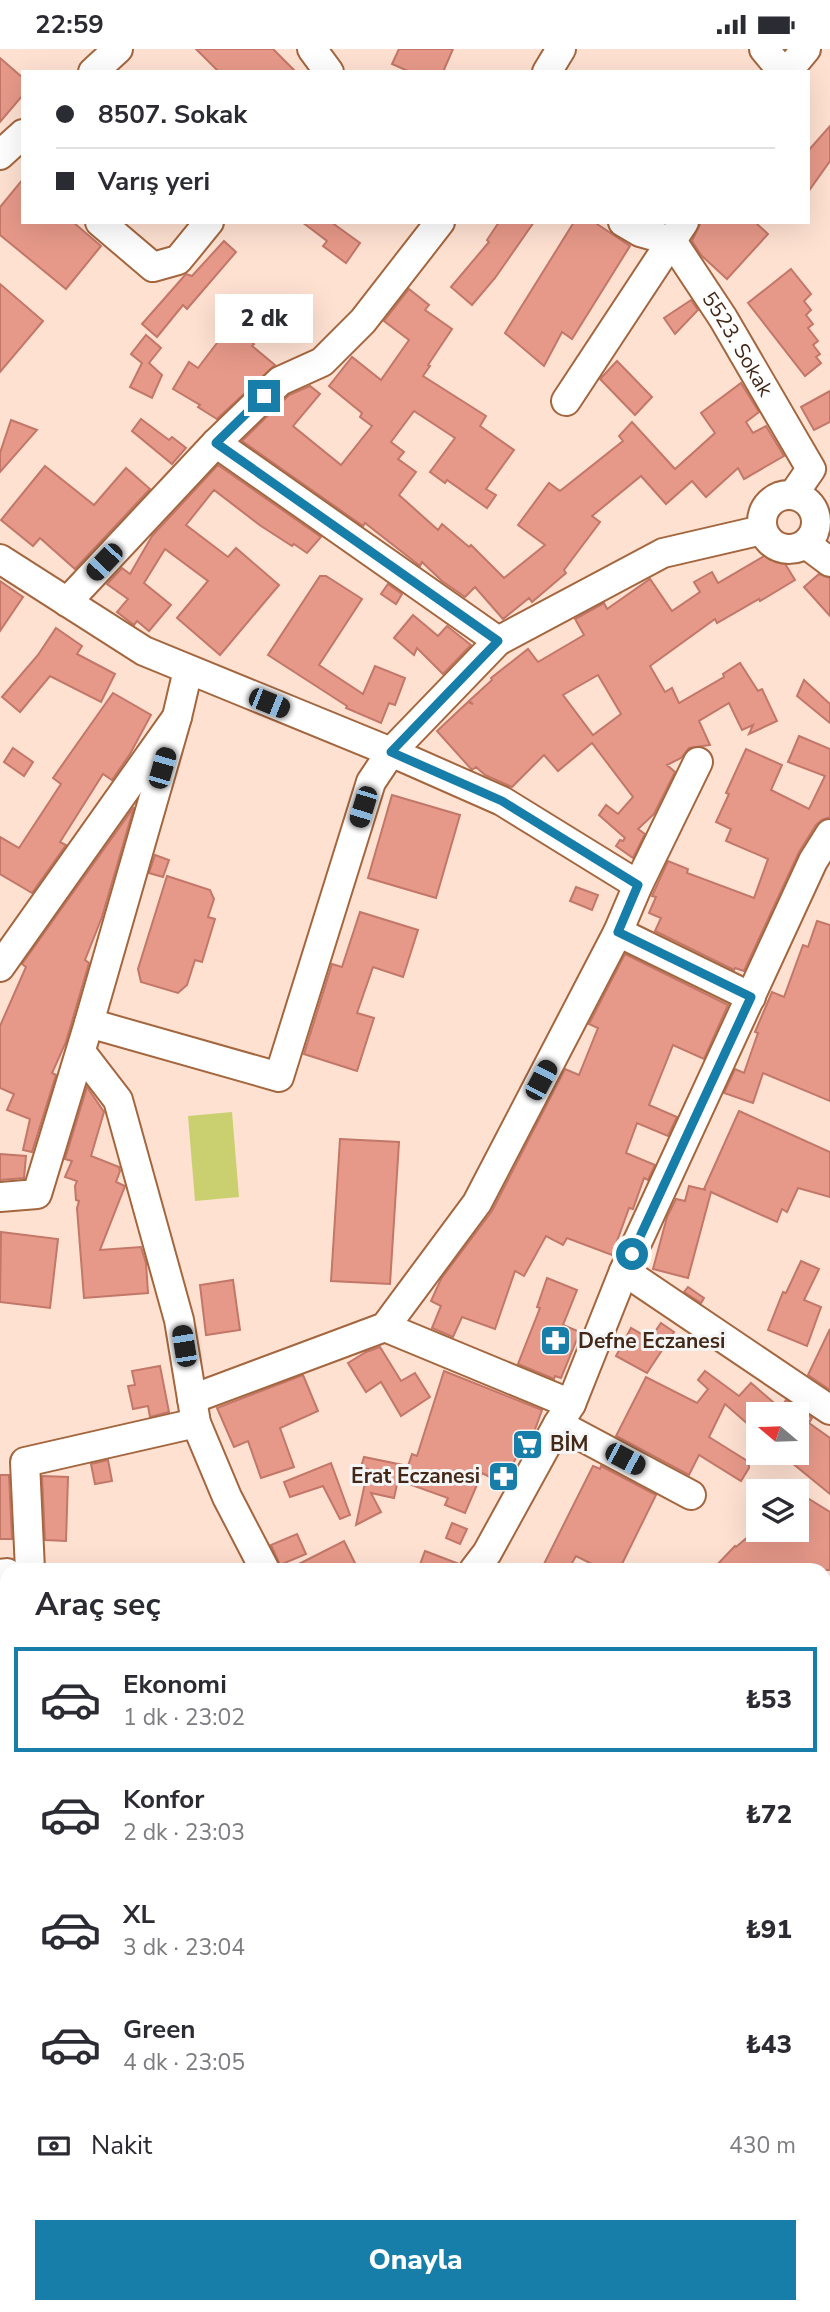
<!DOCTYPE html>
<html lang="tr">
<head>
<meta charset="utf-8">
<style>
  body { margin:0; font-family:"Nunito Sans",sans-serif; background:#f7f7f7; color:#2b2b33; height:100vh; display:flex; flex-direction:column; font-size:26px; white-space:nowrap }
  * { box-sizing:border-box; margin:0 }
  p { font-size:23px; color:#7c7c81 }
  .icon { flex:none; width:38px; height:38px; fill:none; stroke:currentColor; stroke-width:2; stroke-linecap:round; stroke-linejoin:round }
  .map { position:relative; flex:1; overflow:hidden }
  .panel { position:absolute; left:0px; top:1514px; width:831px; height:751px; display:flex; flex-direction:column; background:#fff; border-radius:21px 21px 0 0; box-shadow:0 7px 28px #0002 }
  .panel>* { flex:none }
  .guide { position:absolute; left:21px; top:21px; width:789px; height:154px; border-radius:0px; box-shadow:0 7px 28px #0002; display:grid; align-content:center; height:154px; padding:0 35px; background:#fff }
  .needle { width:46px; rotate:289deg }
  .controls { position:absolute; left:746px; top:1353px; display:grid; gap:14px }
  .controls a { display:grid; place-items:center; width:63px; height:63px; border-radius:0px; background:#fff; box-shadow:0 7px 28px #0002; font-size:35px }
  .end { position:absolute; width:32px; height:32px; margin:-16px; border:9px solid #167ea8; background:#fff; box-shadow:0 0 0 4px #fff }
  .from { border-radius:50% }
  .bubble { position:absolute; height:49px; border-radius:0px; background:#fff; box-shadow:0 7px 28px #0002; font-size:23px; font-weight:800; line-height:49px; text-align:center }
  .car { position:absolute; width:21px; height:42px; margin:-21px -10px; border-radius:9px; box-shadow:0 0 5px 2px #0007; background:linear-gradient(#222 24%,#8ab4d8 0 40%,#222 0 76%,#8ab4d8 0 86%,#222 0) }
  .guide b { display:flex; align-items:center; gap:24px; height:66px; font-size:26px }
  .guide b+b { border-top:2px solid #e1e1e2 }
  .guide i { width:18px; height:18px; background:#2b2b33 }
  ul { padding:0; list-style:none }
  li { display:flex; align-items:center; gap:21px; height:105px; margin:0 14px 10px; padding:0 21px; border:4px solid transparent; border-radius:0px }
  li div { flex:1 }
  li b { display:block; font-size:26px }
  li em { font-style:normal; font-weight:800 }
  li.on { border-color:#167ea8 }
  li>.icon { width:63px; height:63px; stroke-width:1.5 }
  h2 { padding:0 35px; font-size:32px; line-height:84px }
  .pay { display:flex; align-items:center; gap:18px; height:77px; padding:0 35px; font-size:26px }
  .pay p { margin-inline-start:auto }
  .action { display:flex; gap:14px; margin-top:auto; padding:14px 35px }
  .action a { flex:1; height:80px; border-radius:0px; background:#167ea8; color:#fff; font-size:28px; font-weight:800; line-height:80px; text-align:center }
  .status { display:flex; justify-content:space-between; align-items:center; height:49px; padding:0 35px; background:#fff; direction:ltr }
  .status svg { height:19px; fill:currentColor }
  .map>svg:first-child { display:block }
  .green { fill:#cad070 }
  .building { fill:#e79989; stroke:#c27768; stroke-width:2; fill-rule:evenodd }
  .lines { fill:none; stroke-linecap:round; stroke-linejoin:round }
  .minor-casing { stroke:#a4663e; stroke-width:32 }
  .minor { stroke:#fff; stroke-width:28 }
  .route { stroke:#167ea8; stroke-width:9 }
  .labels { text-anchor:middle; stroke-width:6; stroke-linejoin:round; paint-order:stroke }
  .street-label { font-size:21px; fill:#432818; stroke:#f5f5f5 }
  .poi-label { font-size:21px; font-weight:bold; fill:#432818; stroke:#f5f5f5; text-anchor:start }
</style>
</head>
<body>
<div class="status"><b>22:59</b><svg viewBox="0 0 49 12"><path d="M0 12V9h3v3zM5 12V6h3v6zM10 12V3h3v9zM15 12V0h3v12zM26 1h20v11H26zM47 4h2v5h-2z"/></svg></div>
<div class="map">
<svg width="830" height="2263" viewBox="0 0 830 2263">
  <rect width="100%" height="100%" fill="#fee1d1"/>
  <polygon class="green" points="232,1063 239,1148 195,1152 188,1067"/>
  <g class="building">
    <polygon points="196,0 273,0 296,23 219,23"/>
    <polygon points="399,0 453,0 443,23 410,23 392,15"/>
    <polygon points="0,9 23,29 23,46 0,73"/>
    <polygon points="830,77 830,112 808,143 808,102"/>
    <polygon points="23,130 23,173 73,173 101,197 66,240 0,186 0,158"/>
    <polygon points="302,173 331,173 360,194 346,214 323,197 327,192"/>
    <polygon points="499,173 534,173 495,229 472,256 451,238 489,193 487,191"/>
    <polygon points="574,173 594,173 630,197 572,290 562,283 544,317 505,284"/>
    <polygon points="701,173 755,173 768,185 727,230 701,206 692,192"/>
    <polygon points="224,192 236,203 187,260 183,256 157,288 142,275 186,225 192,227"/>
    <polygon points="791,220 811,245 804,252 811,261 806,266 813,275 808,279 818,292 813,296 820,305 816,308 821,314 805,327 748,254"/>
    <polygon points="0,235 43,272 0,323"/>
    <polygon points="409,240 429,256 425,261 452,280 428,316 430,317 423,327 486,367 480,377 514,401 486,440 496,446 487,459 447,431 445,434 430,423 455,389 414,362 391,393 404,403 398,410 416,423 399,446 438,481 442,475 469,498 471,496 504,529 545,496 518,476 549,434 560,442 623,392 619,387 632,373 675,420 715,384 701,364 741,334 759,363 746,373 753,384 766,377 784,407 744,430 738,419 706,448 692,432 666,455 641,427 592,467 600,473 564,521 566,524 532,553 529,549 503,570 475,538 465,548 442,532 422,513 420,517 365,474 363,477 242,392 289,346 310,337 320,345 293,377 341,416 372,377 360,368 362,364 329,337 352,308 381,331 409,291 384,272"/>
    <polygon points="691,251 698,261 675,285 664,269"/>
    <polygon points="230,277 254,295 252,297 275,316 217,370 198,358 200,356 173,340 189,313 198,319"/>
    <polygon points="146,286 161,299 149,314 162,326 152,349 130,338 142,314 131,305"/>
    <polygon points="617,312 652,348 635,366 600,330"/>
    <polygon points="830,342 830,373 814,381 801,358"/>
    <polygon points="141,370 169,391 172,388 186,399 172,415 132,382"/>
    <polygon points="11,371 37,381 0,423 0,404"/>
    <polygon points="218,416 321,488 307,504 294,495 292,497 261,477 214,441 186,476 228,508 236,499 279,536 220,606 177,569 208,532 165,500 144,534 171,556 149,582 137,572 134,576 117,563 128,550 107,535 122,519 130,525 152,487"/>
    <polygon points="45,417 94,456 126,419 150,440 75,520 40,489 33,497 1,471"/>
    <path d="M776 500 795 531 760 552 759 550 717 574 715 570 650 617 665 643 672 639 679 654 724 628 723 625 740 614 758 642 762 640 777 672 749 685 753 676 742 681 729 654 699 672 710 696 689 699 681 709 667 716 675 723 654 765 638 780 645 785 633 809 616 797 620 791 623 792 625 789 599 766 606 756 618 765 633 748 592 694 558 722 544 706 512 738 485 726 476 718 472 721 437 682 468 653 473 655 469 652 492 631 491 629 528 600 538 613 584 586 575 570 604 554 607 560 650 530 672 562 700 543 694 533 712 523 718 534ZM598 626 621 665 593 686 563 646Z"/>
    <polygon points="819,525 830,529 830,567 804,538"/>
    <polygon points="320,527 326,527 362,550 319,616 363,645 375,617 405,629 395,656 389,654 381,674 346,659 347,657 268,606"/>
    <polygon points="0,532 23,548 0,582"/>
    <polygon points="388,535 402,545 396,555 381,545"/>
    <polygon points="413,566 438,587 447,577 471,596 443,625 417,599 414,606 394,589"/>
    <polygon points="56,579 82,597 77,605 115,625 101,653 50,627 20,663 2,648 38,606"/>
    <polygon points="804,631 830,655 830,674 797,647"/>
    <polygon points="113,644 151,666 130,705 112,731 103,725 60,793 66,796 32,844 0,825 0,788 19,799 61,735 53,729"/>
    <polygon points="799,687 830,700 830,768 822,771 816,776 799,803 744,922 735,919 734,921 655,882 661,869 649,864 656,848 652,847 668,812 688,820 687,824 754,849 768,810 726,792 731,780 716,773 729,745 726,744 746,700 782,716 771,741 809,760 825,727 788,713"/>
    <polygon points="13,699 33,713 24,727 4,713"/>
    <polygon points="392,746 460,766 436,849 368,829"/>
    <polygon points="134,758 102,868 85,911 89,914 66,993 52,1024 56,1026 32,1103 23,1101 30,1070 7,1061 14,1045 0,1039 0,977 26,918 22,915"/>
    <polygon points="155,806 169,811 163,828 149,824"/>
    <polygon points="167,827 210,841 214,850 208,868 215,870 202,913 195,911 187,936 178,944 141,933 138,920"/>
    <polygon points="576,838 598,846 592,861 570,852"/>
    <polygon points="360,863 418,881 403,928 373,918 357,964 374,969 357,1022 304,1005 332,915 342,918"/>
    <polygon points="817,872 830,876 830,1052 763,1024 753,1054 724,1044 735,1020 744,1024 758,984 755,983 772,943 784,948 803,896 808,898"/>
    <polygon points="625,905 728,956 704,1010 673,996 649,1056 677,1068 668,1087 637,1074 626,1104 655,1116 648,1131 644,1129 633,1160 629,1159 612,1206 567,1189 563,1196 546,1187 524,1227 515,1222 495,1280 462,1268 453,1288 432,1279 441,1257 431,1252 441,1230 492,1162 565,1020 579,1026 598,979 589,975"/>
    <polygon points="87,1038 104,1063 91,1107 119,1118 120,1122 116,1133 125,1137 100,1201 141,1198 146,1214 148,1244 84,1249 77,1159 79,1152 76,1151 75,1137 77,1132 65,1128 72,1112 65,1110"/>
    <polygon points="739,1062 830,1103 830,1148 798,1139 787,1163 782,1160 777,1173 711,1143 688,1229 653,1220 667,1168 676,1150 685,1152 689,1137 706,1141 704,1140"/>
    <polygon points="340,1090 399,1093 390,1235 331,1232"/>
    <polygon points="0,1105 26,1107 24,1129 0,1131"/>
    <polygon points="1,1183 58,1190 50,1259 0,1253"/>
    <polygon points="801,1212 819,1220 804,1251 821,1258 807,1297 768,1281 783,1243 786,1244"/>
    <polygon points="547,1229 577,1241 563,1276 580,1283 561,1329 555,1327 554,1330 518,1315 540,1259 537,1258"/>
    <polygon points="233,1231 240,1281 206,1286 200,1236"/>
    <polygon points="688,1238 704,1249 701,1254 684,1243"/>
    <polygon points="661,1274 674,1283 647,1324 616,1307 631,1279 650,1290"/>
    <polygon points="830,1280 830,1341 808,1326"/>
    <polygon points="380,1298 401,1332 415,1324 430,1348 401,1367 381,1333 366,1343 348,1314 366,1303"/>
    <polygon points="160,1317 169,1363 150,1368 148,1357 133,1360 128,1337 135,1336 132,1322"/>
    <polygon points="444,1322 542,1361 533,1386 528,1384 513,1415 516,1416 505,1436 482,1424 465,1464 445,1456 448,1449 398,1431 394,1449 371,1444 381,1463 356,1476 368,1420 361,1418 364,1408 408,1417 412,1405 417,1407"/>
    <polygon points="705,1322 739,1347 751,1334 780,1359 786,1351 812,1369 809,1374 830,1389 830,1445 786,1409 790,1404 796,1404 796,1365 758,1365 758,1384 725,1355 709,1388 749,1413 749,1419 741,1432 699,1406 689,1426 616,1387 646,1328 697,1354 708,1340 698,1331"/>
    <polygon points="303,1326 318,1362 280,1379 294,1418 261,1429 248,1392 234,1398 217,1359"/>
    <polygon points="108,1411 112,1432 95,1435 91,1415"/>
    <polygon points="331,1414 350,1466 340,1470 323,1437 290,1448 284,1433"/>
    <polygon points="593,1417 600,1420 601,1417 656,1446 619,1521 604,1521 576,1507 568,1521 541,1521"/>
    <polygon points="0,1426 9,1426 12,1490 0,1490"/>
    <polygon points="42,1427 68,1428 66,1492 45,1491"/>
    <polygon points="796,1442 830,1463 830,1521 712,1521 735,1497 736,1498 757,1480 796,1480"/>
    <polygon points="452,1474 467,1480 460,1495 446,1489"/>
    <polygon points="297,1485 306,1505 280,1516 271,1496"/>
    <polygon points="344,1492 356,1516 347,1521 287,1521"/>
    <polygon points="425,1502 459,1515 458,1521 418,1521"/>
  </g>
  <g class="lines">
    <defs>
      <g id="minor">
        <polyline points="312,0 329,23"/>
        <polyline points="764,0 783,23"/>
        <polyline points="93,23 118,0"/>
        <polyline points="547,23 561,0"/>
        <polyline points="787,23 806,0"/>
        <polyline points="0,106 23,85"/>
        <polyline points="100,173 153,218 178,211 209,173"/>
        <path id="s1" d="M623 173 640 183 672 192 723 269 811 420 793 446"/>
        <polyline points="566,352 684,173"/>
        <polyline points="216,394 498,592"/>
        <circle cx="789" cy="473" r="27"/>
        <polyline points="806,495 830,513"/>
        <polyline points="0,510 144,602 391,703 498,592 663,504 762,481"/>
        <polyline points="67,553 216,394 280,332 322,313 363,272 440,173"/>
        <polyline points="618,883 751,948"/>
        <polyline points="0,918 177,668 188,621"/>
        <polyline points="89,974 279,1028 371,733 391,703 502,752 638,836"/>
        <polyline points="81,1003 118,1051 179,1271 196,1374 227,1448 265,1521"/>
        <polyline points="0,1148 37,1145 89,974 177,668"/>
        <polyline points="624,1222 830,1361"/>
        <polyline points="385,1278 571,1355"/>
        <polyline points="192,1350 385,1278 477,1154 618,883 638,836 698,713"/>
        <polyline points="558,1375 691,1446"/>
        <polyline points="30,1521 25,1413 196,1374"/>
        <polyline points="474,1521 487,1504 558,1375 571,1355 624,1222 813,812 830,785"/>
        <polyline points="0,1525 7,1524"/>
        <polyline points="824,1557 830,1552"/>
        <polyline points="0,1785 7,1780"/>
        <polyline points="0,1839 7,1840"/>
        <polyline points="824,1849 830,1855"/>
        <polyline points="0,2023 7,2004"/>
        <polyline points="824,2106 830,2096"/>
        <polyline points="0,2230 7,2193"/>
        <polyline points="256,2258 265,2263"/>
        <polyline points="644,2258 652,2263"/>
        <polyline points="812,2258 822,2263"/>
        <polyline points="189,2263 190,2258"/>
        <polyline points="416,2263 418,2258"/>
      </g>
    </defs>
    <use href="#minor" class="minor-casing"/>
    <use href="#minor" class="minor"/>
  </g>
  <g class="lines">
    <polyline class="route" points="264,347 216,394 498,592 391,703 502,752 638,836 618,883 751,948 632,1205"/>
  </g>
  <defs>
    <symbol id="pharmacy-square" viewBox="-11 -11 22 22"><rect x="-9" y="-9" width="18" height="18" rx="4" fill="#167ea8" stroke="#f5f5f5"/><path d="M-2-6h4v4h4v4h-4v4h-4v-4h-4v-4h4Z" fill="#fff"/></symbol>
    <symbol id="supermarket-square" viewBox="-11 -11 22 22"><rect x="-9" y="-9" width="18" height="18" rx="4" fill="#167ea8" stroke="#f5f5f5"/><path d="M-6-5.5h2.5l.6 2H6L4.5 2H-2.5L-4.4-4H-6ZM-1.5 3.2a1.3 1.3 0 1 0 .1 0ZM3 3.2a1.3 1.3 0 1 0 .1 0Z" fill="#fff"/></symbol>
  </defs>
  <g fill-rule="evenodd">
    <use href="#pharmacy-square" x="538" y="1274" width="35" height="35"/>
    <use href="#supermarket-square" x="510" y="1378" width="35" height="35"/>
    <use href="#pharmacy-square" x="486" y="1410" width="35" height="35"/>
  </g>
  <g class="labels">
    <g class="street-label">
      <text dy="7" stroke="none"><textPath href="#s1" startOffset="175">5523. Sokak</textPath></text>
    </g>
    <g class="poi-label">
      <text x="578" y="1299">Defne Eczanesi</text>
      <text x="550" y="1402">BİM</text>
      <text x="480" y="1434" text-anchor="end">Erat Eczanesi</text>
    </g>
  </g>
</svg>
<div class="controls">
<a><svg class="needle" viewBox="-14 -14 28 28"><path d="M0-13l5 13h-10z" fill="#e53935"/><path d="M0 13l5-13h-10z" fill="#7c7c81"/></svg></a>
<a><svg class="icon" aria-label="layers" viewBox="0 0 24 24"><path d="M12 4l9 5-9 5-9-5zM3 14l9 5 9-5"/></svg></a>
</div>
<i class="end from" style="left:632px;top:1205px"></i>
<i class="end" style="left:264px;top:347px"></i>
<div class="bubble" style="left:215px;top:245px;width:98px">2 dk</div>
<i class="car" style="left:104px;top:513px;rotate:223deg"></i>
<i class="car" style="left:269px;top:654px;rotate:112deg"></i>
<i class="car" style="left:162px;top:719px;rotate:16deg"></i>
<i class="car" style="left:363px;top:758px;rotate:197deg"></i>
<i class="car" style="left:541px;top:1031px;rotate:28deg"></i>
<i class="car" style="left:184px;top:1297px;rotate:351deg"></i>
<i class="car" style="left:625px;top:1410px;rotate:118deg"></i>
<div class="guide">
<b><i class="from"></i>8507. Sokak</b>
<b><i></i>Varış yeri</b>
</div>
<section class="panel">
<h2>Araç seç</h2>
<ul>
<li class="on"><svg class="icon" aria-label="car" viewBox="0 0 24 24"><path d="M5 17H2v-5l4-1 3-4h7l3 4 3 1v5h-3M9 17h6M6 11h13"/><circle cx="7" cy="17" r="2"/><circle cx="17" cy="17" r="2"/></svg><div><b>Ekonomi</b><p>1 dk · 23:02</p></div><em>₺53</em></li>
<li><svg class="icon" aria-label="car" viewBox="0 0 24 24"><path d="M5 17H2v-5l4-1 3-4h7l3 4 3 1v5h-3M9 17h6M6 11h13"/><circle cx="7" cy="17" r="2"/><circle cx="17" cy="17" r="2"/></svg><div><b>Konfor</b><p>2 dk · 23:03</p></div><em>₺72</em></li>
<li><svg class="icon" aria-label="car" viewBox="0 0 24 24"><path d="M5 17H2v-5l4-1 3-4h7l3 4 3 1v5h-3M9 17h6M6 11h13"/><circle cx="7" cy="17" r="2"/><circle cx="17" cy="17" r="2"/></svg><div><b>XL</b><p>3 dk · 23:04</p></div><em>₺91</em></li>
<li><svg class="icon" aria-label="car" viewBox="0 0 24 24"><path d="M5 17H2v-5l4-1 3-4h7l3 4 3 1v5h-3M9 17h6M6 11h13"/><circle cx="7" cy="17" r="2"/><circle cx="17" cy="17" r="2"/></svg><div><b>Green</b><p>4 dk · 23:05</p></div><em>₺43</em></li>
</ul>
<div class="pay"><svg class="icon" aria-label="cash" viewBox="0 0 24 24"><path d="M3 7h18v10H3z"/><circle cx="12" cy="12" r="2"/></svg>Nakit<p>430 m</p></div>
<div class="action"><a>Onayla</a></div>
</section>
</div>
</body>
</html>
